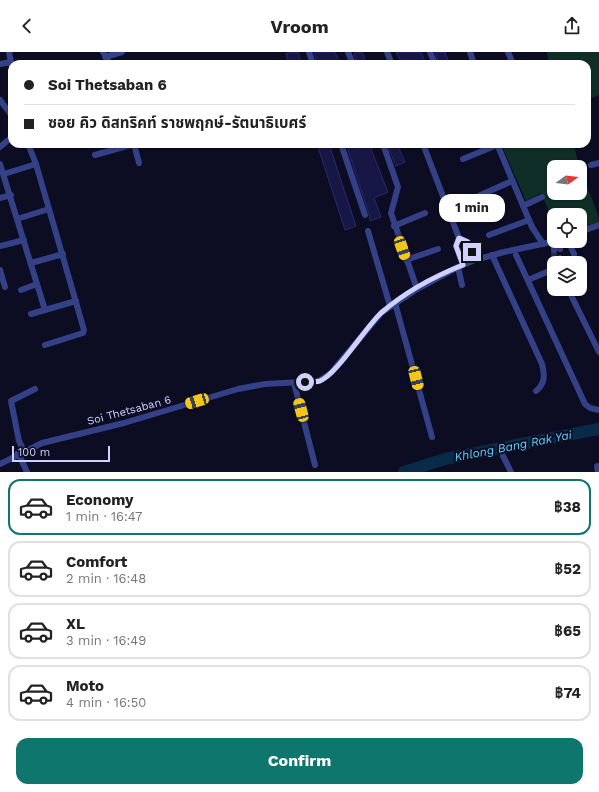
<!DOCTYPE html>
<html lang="en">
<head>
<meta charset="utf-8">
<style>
  body { margin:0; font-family:"Work Sans","Noto Sans Thai",sans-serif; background:#f6f6f6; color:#222; height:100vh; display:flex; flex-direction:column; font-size:15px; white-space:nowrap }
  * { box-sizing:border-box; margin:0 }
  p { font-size:13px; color:#767676 }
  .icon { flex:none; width:22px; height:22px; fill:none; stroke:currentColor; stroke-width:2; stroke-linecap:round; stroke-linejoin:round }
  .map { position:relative; height:420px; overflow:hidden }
  .side { display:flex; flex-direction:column; background:#fff; flex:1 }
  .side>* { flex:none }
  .top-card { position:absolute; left:8px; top:8px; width:583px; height:88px; border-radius:12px; box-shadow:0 1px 3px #0004; display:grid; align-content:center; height:88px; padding:0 16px; background:#fff }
  .needle { width:26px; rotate:75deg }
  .controls { position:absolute; left:547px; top:108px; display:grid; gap:8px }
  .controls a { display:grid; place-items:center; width:40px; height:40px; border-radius:8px; background:#fff; box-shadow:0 1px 3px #0004; font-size:20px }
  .scale { position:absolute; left:12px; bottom:10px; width:98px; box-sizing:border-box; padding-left:4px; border:2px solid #cfd2ff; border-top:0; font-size:11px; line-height:14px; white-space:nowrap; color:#cfd2ff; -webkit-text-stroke:3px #0c0d23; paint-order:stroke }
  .end { position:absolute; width:18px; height:18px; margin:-9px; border:5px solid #cfd2ff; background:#111; box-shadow:0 0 0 2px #111 }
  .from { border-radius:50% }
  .bubble { position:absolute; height:28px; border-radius:12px; background:#fff; box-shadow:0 1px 3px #0004; font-size:13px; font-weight:700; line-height:28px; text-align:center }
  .car { position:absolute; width:12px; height:24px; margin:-12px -6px; border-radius:5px; box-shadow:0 0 3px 1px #0007; background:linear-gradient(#f5c518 24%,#345 0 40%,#f5c518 0 76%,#345 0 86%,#f5c518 0) }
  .top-card b { display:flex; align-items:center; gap:14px; height:38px; font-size:15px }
  .top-card b+b { border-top:1px solid #e0e0e0 }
  .top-card i { width:10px; height:10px; background:#222 }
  ul { padding:7px 0 0; list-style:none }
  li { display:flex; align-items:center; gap:12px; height:56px; margin:0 8px 6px; padding:0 8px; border:2px solid #e0e0e0; border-radius:12px }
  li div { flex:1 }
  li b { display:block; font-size:15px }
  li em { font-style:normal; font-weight:700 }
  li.active { border-color:#0f766e }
  li>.icon { width:36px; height:36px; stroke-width:1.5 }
  .cta { display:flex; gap:8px; margin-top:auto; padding:8px 16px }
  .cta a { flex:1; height:46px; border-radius:12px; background:#0f766e; color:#fff; font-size:16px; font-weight:700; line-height:46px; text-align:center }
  header { display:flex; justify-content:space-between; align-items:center; height:52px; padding:0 16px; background:#fff; font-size:18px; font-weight:700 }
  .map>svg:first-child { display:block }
  .green { fill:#0f2e27 }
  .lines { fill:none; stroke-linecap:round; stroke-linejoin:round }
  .river { stroke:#082b47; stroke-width:12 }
  .building { fill:#171746; stroke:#282773 }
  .minor-tunnel { stroke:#292b44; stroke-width:6; stroke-dasharray:6 3; stroke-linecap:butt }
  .minor { stroke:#344186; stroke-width:6 }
  .route { stroke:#cfd2ff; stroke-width:5 }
  .labels { text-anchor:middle; stroke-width:4; stroke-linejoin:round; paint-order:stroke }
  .street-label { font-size:11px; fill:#cfd2ff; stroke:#0c0d23 }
  .water-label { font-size:12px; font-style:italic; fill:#5dd3ff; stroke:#0c0d23 }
</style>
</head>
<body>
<header><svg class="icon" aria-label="back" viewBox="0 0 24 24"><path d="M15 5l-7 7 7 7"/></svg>Vroom<svg class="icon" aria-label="share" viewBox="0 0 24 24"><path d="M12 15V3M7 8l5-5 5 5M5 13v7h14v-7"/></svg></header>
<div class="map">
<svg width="599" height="420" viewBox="0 0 599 420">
  <rect width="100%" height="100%" fill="#0c0d23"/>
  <g class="green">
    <polygon points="547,0 599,0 599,43 587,48 587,12 549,12"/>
    <path d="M501 92H574L579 115H554V141H580V117C584 132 599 158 599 170L580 177V163H554V170L541 141 526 149Z"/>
  </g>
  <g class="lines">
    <polyline class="river" points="404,420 445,407 599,377"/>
  </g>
  <g class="building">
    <polygon points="292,0 298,0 301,12 289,12 286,2"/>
    <polygon points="314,0 335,0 340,12 317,12"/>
    <polygon points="357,0 362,0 365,7 357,11 354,2"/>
    <polygon points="396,0 421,0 426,12 402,12"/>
    <polygon points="435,0 445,0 449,12 439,12"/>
    <polygon points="317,92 329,92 356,174 345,178"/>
    <polygon points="346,92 356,92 357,97 369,92 388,140 374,146 381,165 370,169 369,162"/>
    <polygon points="392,92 397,92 405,110 396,114 388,94"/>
  </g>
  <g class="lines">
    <polyline class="minor-tunnel" points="554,206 554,198"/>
    <g class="minor">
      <polyline points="9,0 12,15"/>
      <polyline points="103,0 110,12"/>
      <polyline points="309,0 313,12"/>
      <polyline points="348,0 353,12"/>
      <polyline points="387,0 392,12"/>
      <polyline points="430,0 435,12"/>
      <polyline points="470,0 474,12"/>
      <polyline points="508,0 513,12"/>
      <polyline points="105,5 122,0"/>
      <polyline points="0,12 11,10"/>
      <polyline points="227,12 232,11"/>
      <polyline points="0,48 12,64"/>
      <polyline points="28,92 36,112 84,278 83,281 45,293"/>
      <polyline points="134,92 139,111"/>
      <polyline points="341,92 365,163"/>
      <polyline points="383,92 398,135 391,161 417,237"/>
      <polyline points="423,92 459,186"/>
      <polyline points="497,92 532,175 543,192"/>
      <polyline points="0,95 12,85"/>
      <polyline points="95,103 134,92"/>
      <polyline points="463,107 497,93"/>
      <polyline points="0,112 45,258"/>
      <polyline points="591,113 599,111"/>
      <polyline points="4,122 36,112"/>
      <polyline points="0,146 11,143"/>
      <polyline points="474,146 512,129"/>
      <polyline points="523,154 542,145"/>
      <polyline points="17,167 49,157"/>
      <polyline points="394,174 425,161"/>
      <polyline points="368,179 390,254"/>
      <polyline points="580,180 599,173"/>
      <polyline points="489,183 529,168"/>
      <polyline points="459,186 468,190 475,208"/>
      <polyline points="459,186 456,194 463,213"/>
      <polyline points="554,189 554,198"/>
      <polyline points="560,189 560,197"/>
      <polyline points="568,189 574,202"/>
      <polyline points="0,194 24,188"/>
      <path d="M492 203 542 312C545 323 545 332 536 339"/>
      <polyline points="516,203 585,352 590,356 599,358"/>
      <polyline points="406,208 438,197"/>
      <polyline points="31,211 63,202"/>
      <polyline points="558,211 560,206"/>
      <polyline points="458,215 462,233"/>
      <polyline points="0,218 5,235"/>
      <polyline points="528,228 554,217"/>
      <polyline points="568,237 599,300"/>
      <polyline points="21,238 37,232"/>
      <polyline points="395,251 432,385"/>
      <polyline points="31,262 76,249"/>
      <polyline points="294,331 315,413"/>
      <polyline points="24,399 19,389 11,349 35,337"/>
      <polyline points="18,401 27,420"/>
      <polyline points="503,404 511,420"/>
      <polyline points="0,412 42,391 124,371 238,337 265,332 319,329 331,321 381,261 417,237 458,215 475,208 504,200 556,189"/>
      <polyline points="597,414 598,420"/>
    </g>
  </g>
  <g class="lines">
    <path class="route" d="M305 330C310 330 315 330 320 329 337 322 365 276 381 261 404 241 435 224 463 213L456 194 459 186 468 190 472 200"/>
  </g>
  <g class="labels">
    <g class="street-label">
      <text transform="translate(129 358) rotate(-15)" y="4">Soi Thetsaban 6</text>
    </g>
    <g class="water-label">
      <text transform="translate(513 394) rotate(-11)" y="4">Khlong Bang Rak Yai</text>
    </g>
  </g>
</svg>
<div class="controls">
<a><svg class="needle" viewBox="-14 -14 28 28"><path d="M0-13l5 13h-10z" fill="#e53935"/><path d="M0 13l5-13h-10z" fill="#767676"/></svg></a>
<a><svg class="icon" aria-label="locate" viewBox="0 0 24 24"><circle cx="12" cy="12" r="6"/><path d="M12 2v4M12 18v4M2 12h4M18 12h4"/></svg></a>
<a><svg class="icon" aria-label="layers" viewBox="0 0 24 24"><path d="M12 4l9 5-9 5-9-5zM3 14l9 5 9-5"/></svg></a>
</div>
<div class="scale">100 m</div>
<i class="end from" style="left:305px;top:330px"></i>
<i class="end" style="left:472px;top:200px"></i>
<div class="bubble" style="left:439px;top:142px;width:66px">1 min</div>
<i class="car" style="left:402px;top:196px;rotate:161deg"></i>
<i class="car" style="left:416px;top:326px;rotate:166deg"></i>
<i class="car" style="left:197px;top:349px;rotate:253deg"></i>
<i class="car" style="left:301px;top:358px;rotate:345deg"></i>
<div class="top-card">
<b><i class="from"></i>Soi Thetsaban 6</b>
<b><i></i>ซอย คิว ดิสทริคท์ ราชพฤกษ์-รัตนาธิเบศร์</b>
</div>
</div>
<section class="side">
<ul>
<li class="active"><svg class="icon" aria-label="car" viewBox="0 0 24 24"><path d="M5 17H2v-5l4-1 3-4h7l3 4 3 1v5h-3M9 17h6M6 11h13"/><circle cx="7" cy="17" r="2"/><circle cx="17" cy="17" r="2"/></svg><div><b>Economy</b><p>1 min · 16:47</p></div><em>฿38</em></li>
<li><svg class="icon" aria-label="car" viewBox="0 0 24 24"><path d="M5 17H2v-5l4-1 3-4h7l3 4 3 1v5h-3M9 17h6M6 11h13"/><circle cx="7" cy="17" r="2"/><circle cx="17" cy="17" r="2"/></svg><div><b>Comfort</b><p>2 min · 16:48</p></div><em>฿52</em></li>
<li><svg class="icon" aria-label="car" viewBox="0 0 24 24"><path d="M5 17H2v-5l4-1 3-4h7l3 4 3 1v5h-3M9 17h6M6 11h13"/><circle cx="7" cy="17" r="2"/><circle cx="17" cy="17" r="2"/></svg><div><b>XL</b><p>3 min · 16:49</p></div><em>฿65</em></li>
<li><svg class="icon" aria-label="car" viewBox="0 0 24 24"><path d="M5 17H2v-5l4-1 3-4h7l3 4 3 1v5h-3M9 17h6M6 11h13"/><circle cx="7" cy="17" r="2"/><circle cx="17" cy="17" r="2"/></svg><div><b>Moto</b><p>4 min · 16:50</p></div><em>฿74</em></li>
</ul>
<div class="cta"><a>Confirm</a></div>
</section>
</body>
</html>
